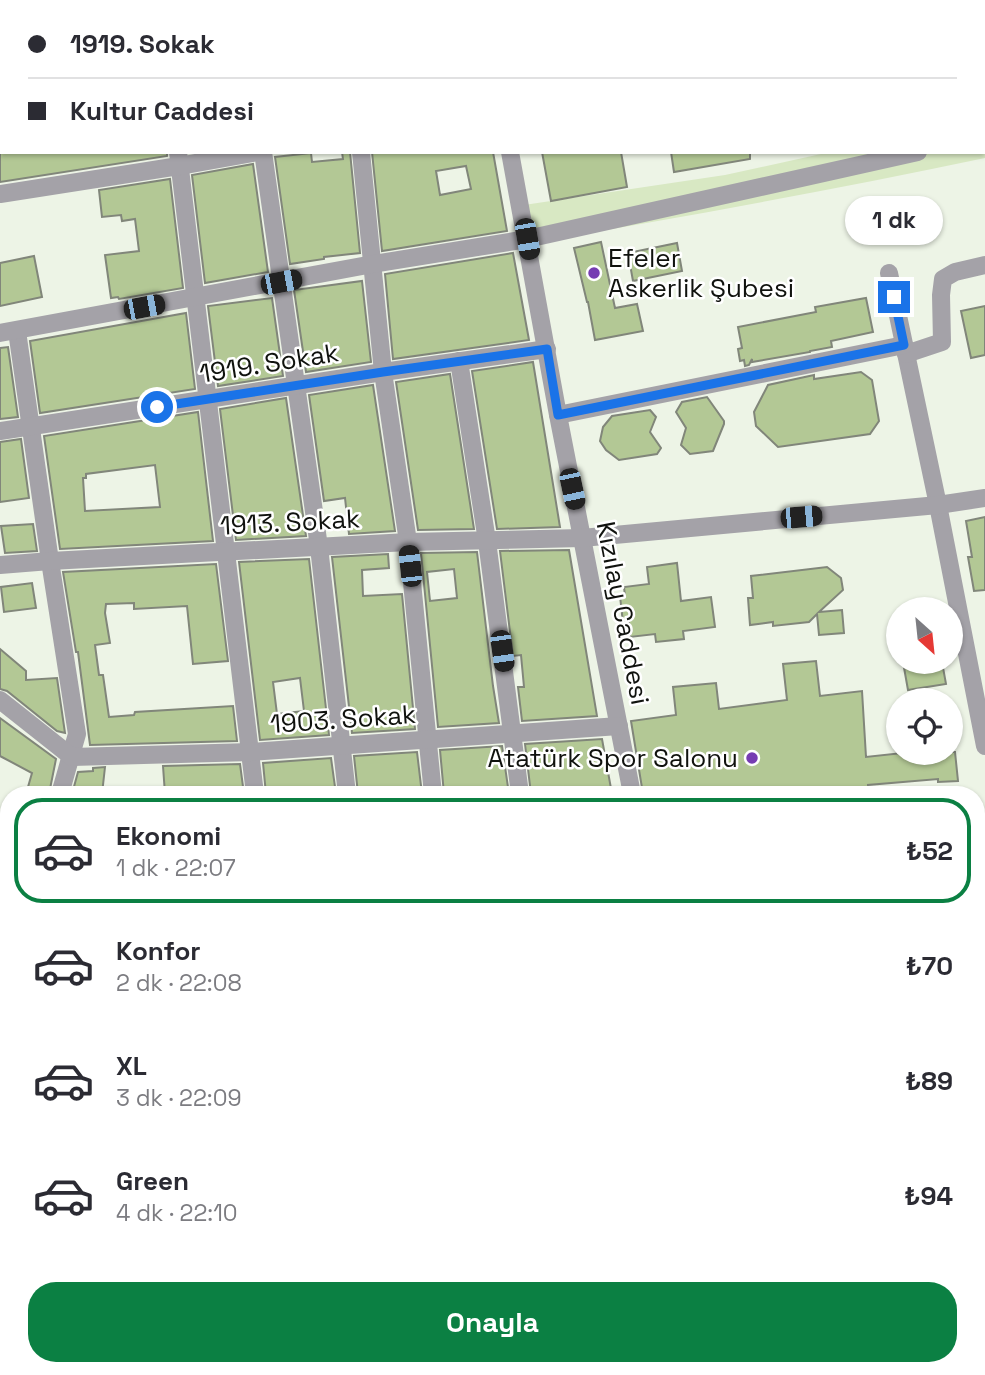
<!DOCTYPE html>
<html lang="tr">
<head>
<meta charset="utf-8">
<style>
  body { margin:0; font-family:"Space Grotesk",sans-serif; background:#f2f2f3; color:#2b2b33; height:100vh; display:flex; flex-direction:column; font-size:26px; white-space:nowrap }
  * { box-sizing:border-box; margin:0 }
  p { font-size:23px; color:#7c7c81 }
  .icon { flex:none; width:38px; height:38px; fill:none; stroke:currentColor; stroke-width:2; stroke-linecap:round; stroke-linejoin:round }
  .map { position:relative; flex:1; overflow:hidden }
  .details { position:absolute; left:0px; top:786px; width:985px; height:590px; display:flex; flex-direction:column; background:#fff; border-radius:28px 28px 0 0; box-shadow:0 2px 5px #0004 }
  .details>* { flex:none }
  .top-card { position:absolute; left:0px; top:0px; width:985px; height:154px; box-shadow:0 2px 5px #0004; display:grid; align-content:center; height:154px; padding:0 28px; background:#fff }
  .needle { width:46px; rotate:153deg }
  .buttons { position:absolute; left:886px; top:597px; display:grid; gap:14px }
  .buttons a { display:grid; place-items:center; width:77px; height:77px; border-radius:50%; background:#fff; box-shadow:0 2px 5px #0004; font-size:35px }
  .end { position:absolute; width:32px; height:32px; margin:-16px; border:9px solid #1a73e8; background:#fff; box-shadow:0 0 0 4px #fff }
  .from { border-radius:50% }
  .bubble { position:absolute; height:49px; border-radius:24px; background:#fff; box-shadow:0 2px 5px #0004; font-size:23px; font-weight:600; line-height:49px; text-align:center }
  .car { position:absolute; width:21px; height:42px; margin:-21px -10px; border-radius:9px; box-shadow:0 0 5px 2px #0007; background:linear-gradient(#222 24%,#8ab4d8 0 40%,#222 0 76%,#8ab4d8 0 86%,#222 0) }
  .top-card b { display:flex; align-items:center; gap:24px; height:66px; font-size:26px }
  .top-card b+b { border-top:2px solid #e1e1e2 }
  .top-card i { width:18px; height:18px; background:#2b2b33 }
  ul { padding:12px 0 0; list-style:none }
  li { display:flex; align-items:center; gap:21px; height:105px; margin:0 14px 10px; padding:0 14px; border:4px solid transparent; border-radius:28px }
  li div { flex:1 }
  li b { display:block; font-size:26px }
  li em { font-style:normal; font-weight:600 }
  li.current { border-color:#0b8043 }
  li>.icon { width:63px; height:63px; stroke-width:1.5 }
  .action { display:flex; gap:14px; margin-top:auto; padding:14px 28px }
  .action a { flex:1; height:80px; border-radius:28px; background:#0b8043; color:#fff; font-size:28px; font-weight:600; line-height:80px; text-align:center }
  .map>svg:first-child { display:block }
  .green { fill:#d8e8c3 }
  .building { fill:#b3c895; stroke:#81867a; stroke-width:2; fill-rule:evenodd }
  .lines { fill:none; stroke-linecap:round; stroke-linejoin:round }
  .minor { stroke:#a4a2a8; stroke-width:18 }
  .major { stroke:#65616b; stroke-width:21 }
  .rail { stroke:#5e625a; stroke-width:4.5 }
  .route { stroke:#1a73e8; stroke-width:9 }
  .poi-dot { fill:#763cb2; stroke:#fff; stroke-width:2.5 }
  .labels { text-anchor:middle; stroke-width:5; stroke-linejoin:round; paint-order:stroke }
  .poi-label { font-size:26px; fill:#10120e; stroke:#fff; text-anchor:start }
  .street-label { font-size:26px; fill:#10120e; stroke:#fff }
</style>
</head>
<body>
<div class="map">
<svg width="985" height="1375" viewBox="0 0 985 1375">
  <rect width="100%" height="100%" fill="#edf4e6"/>
  <path class="green" d="M984 119H985V158C834 190 683 217 531 243L524 205 725 175 830 152H984Z"/>
  <g class="building">
    <polygon points="0,152 167,152 167,156 0,182"/>
    <polygon points="342,152 350,152 360,253 324,257 324,259 290,264 275,157 311,153 312,162 343,159"/>
    <path d="M372 152H493L507 231 382 251ZM466 166 471 189 440 195 436 171Z"/>
    <polygon points="542,152 621,152 627,187 551,201"/>
    <polygon points="671,152 750,152 750,159 674,172"/>
    <polygon points="253,164 268,272 205,283 192,175"/>
    <polygon points="170,179 183,288 119,299 118,297 111,298 105,255 139,251 135,219 122,221 121,215 102,217 99,190"/>
    <polygon points="601,242 615,308 637,304 643,331 595,340 588,302 587,302 574,248"/>
    <polygon points="677,243 682,271 633,281 628,253"/>
    <polygon points="513,253 529,340 393,359 385,274"/>
    <polygon points="34,256 42,297 0,306 0,263"/>
    <polygon points="362,281 371,362 306,372 294,290"/>
    <polygon points="272,298 283,376 218,386 208,306"/>
    <polygon points="866,298 873,332 831,341 832,347 810,351 810,352 752,362 752,359 749,365 745,366 744,360 740,361 738,349 742,348 738,327 816,312 815,307"/>
    <polygon points="985,306 985,355 971,358 961,311"/>
    <polygon points="186,313 195,389 40,413 30,341"/>
    <polygon points="8,347 18,417 0,419 0,348"/>
    <polygon points="533,362 560,527 497,529 472,371"/>
    <polygon points="861,372 872,380 879,421 870,434 778,447 756,426 754,412 768,385 814,375 814,379"/>
    <polygon points="450,374 474,529 418,530 396,382"/>
    <polygon points="373,385 395,531 349,534 345,498 324,501 309,395"/>
    <polygon points="707,397 724,421 724,424 713,451 690,454 681,445 686,428 676,412 682,402"/>
    <polygon points="286,398 306,536 236,540 220,409"/>
    <polygon points="650,410 656,417 650,432 661,448 657,454 619,460 606,450 600,441 603,427 612,416"/>
    <path d="M198 412 213 541 60 549 44 436ZM155 465 160 507 85 511 83 478H86V474Z"/>
    <polygon points="21,439 29,498 0,502 0,442"/>
    <polygon points="985,517 985,590 974,591 968,557 972,557 966,521"/>
    <polygon points="33,524 37,551 5,553 1,526"/>
    <polygon points="569,550 597,716 522,721 518,687 524,687 521,655 513,656 500,551"/>
    <path d="M477 552 493 686 499 723 438 727 421 553ZM454 569 457 598 430 601 427 572Z"/>
    <polygon points="388,554 389,568 362,570 363,596 402,594 415,729 352,733 332,557"/>
    <path d="M309 559 329 735 260 740 239 562ZM300 678 304 711 277 714 273 682Z"/>
    <polygon points="677,563 681,601 711,597 715,627 683,631 684,639 656,642 655,634 630,637 629,622 623,623 620,596 625,596 624,587 649,584 647,567"/>
    <polygon points="216,564 228,661 193,664 187,606 134,609 134,603 106,604 105,613 110,643 95,645 99,675 103,675 109,717 134,715 135,712 233,706 237,741 90,745 78,652 76,652 63,572"/>
    <polygon points="827,567 841,578 843,590 819,612 842,610 844,633 819,635 817,614 809,622 773,626 773,622 750,625 748,598 753,598 751,576"/>
    <polygon points="32,583 36,608 4,612 1,587"/>
    <polygon points="0,649 26,671 26,680 57,678 65,733 57,731 7,691 0,689"/>
    <polygon points="816,661 820,696 862,691 866,757 912,752 955,752 958,781 938,782 938,779 868,785 869,794 643,794 631,721 676,715 673,687 716,683 719,709 787,700 783,664"/>
    <polygon points="903,662 942,662 946,684 908,690"/>
    <polygon points="0,718 56,759 49,794 26,794 32,773 0,756"/>
    <polygon points="602,739 612,794 531,794 525,744"/>
    <polygon points="502,746 509,794 444,794 440,750"/>
    <polygon points="417,752 422,794 358,794 354,756"/>
    <polygon points="331,758 336,794 266,794 263,763"/>
    <polygon points="240,764 244,794 165,794 163,766"/>
    <polygon points="105,767 102,794 96,794 95,790 94,794 72,794 78,772 93,771 93,768"/>
  </g>
  <g class="lines">
    <g class="minor">
      <polyline points="342,0 342,2"/>
      <polyline points="490,0 493,2"/>
      <polyline points="803,0 803,2"/>
      <polyline points="841,0 841,2"/>
      <polyline points="194,2 197,0"/>
      <polyline points="444,2 456,0"/>
      <polyline points="549,2 559,0"/>
      <polyline points="881,2 882,0"/>
      <polyline points="918,2 919,0"/>
      <polyline points="0,111 2,110"/>
      <polyline points="984,139 985,139"/>
      <polyline points="178,152 255,794"/>
      <polyline points="263,152 319,547 347,794"/>
      <polyline points="361,152 383,372 408,542 433,794"/>
      <polyline points="510,152 558,415 632,794"/>
      <polyline points="0,194 179,166 258,152"/>
      <polyline points="889,273 938,505 985,746"/>
      <polyline points="17,331 50,561 77,734 60,794"/>
      <polyline points="0,333 373,264 527,239 918,152"/>
      <polyline points="906,354 942,342 941,295 943,279 955,272 985,265"/>
      <polyline points="459,361 487,541 520,794"/>
      <polyline points="558,415 904,345"/>
      <polyline points="0,431 383,372 547,349"/>
      <polyline points="0,565 50,561 408,542 582,538 938,505 985,498"/>
      <polyline points="0,700 72,757 251,752 619,726"/>
      <polyline points="0,833 9,836"/>
      <polyline points="976,971 985,970"/>
      <polyline points="0,998 9,989"/>
      <polyline points="976,1017 985,1021"/>
      <polyline points="976,1072 985,1071"/>
      <polyline points="976,1174 985,1173"/>
      <polyline points="0,1226 9,1225"/>
      <polyline points="976,1265 985,1292"/>
      <polyline points="71,1367 73,1375"/>
      <polyline points="190,1367 191,1375"/>
      <polyline points="327,1367 328,1375"/>
      <polyline points="355,1367 366,1375"/>
      <polyline points="521,1367 521,1375"/>
      <polyline points="743,1367 745,1375"/>
      <polyline points="908,1367 910,1375"/>
      <polyline points="229,1375 294,1367"/>
      <polyline points="671,1375 684,1367"/>
    </g>
    <g class="major">
      <polyline points="976,836 985,836"/>
      <polyline points="976,854 985,853"/>
      <polyline points="0,881 9,882"/>
    </g>
    <g class="rail">
      <polyline points="19,2 21,0"/>
      <polyline points="0,15 2,13"/>
    </g>
  </g>
  <g class="lines">
    <polyline class="route" points="157,407 383,372 547,349 558,415 904,345 894,297"/>
  </g>
  <g class="poi-dot">
    <circle cx="594" cy="273" r="7"/>
    <circle cx="752" cy="758" r="7"/>
  </g>
  <g class="labels">
    <g class="poi-label">
      <text x="608" y="267">Efeler<tspan x="608" dy="30">Askerlik Şubesi</tspan></text>
      <text x="738" y="767" text-anchor="end">Atatürk Spor Salonu</text>
    </g>
    <g class="street-label">
      <text transform="translate(269 363) rotate(-9)" y="9">1919. Sokak</text>
      <text transform="translate(290 522) rotate(-3)" y="9">1913. Sokak</text>
      <text transform="translate(623 613) rotate(79)" y="9">Kızılay Caddesi</text>
      <text transform="translate(343 719) rotate(-4)" y="9">1903. Sokak</text>
    </g>
  </g>
</svg>
<div class="buttons">
<a><svg class="needle" viewBox="-14 -14 28 28"><path d="M0-13l5 13h-10z" fill="#e53935"/><path d="M0 13l5-13h-10z" fill="#7c7c81"/></svg></a>
<a><svg class="icon" aria-label="locate" viewBox="0 0 24 24"><circle cx="12" cy="12" r="6"/><path d="M12 2v4M12 18v4M2 12h4M18 12h4"/></svg></a>
</div>
<i class="end from" style="left:157px;top:407px"></i>
<i class="end" style="left:894px;top:297px"></i>
<div class="bubble" style="left:845px;top:196px;width:98px">1 dk</div>
<i class="car" style="left:527px;top:239px;rotate:170deg"></i>
<i class="car" style="left:281px;top:282px;rotate:79deg"></i>
<i class="car" style="left:144px;top:307px;rotate:79deg"></i>
<i class="car" style="left:572px;top:489px;rotate:168deg"></i>
<i class="car" style="left:801px;top:517px;rotate:85deg"></i>
<i class="car" style="left:410px;top:566px;rotate:354deg"></i>
<i class="car" style="left:502px;top:651px;rotate:172deg"></i>
<div class="top-card">
<b><i class="from"></i>1919. Sokak</b>
<b><i></i>Kultur Caddesi</b>
</div>
<section class="details">
<ul>
<li class="current"><svg class="icon" aria-label="car" viewBox="0 0 24 24"><path d="M5 17H2v-5l4-1 3-4h7l3 4 3 1v5h-3M9 17h6M6 11h13"/><circle cx="7" cy="17" r="2"/><circle cx="17" cy="17" r="2"/></svg><div><b>Ekonomi</b><p>1 dk · 22:07</p></div><em>₺52</em></li>
<li><svg class="icon" aria-label="car" viewBox="0 0 24 24"><path d="M5 17H2v-5l4-1 3-4h7l3 4 3 1v5h-3M9 17h6M6 11h13"/><circle cx="7" cy="17" r="2"/><circle cx="17" cy="17" r="2"/></svg><div><b>Konfor</b><p>2 dk · 22:08</p></div><em>₺70</em></li>
<li><svg class="icon" aria-label="car" viewBox="0 0 24 24"><path d="M5 17H2v-5l4-1 3-4h7l3 4 3 1v5h-3M9 17h6M6 11h13"/><circle cx="7" cy="17" r="2"/><circle cx="17" cy="17" r="2"/></svg><div><b>XL</b><p>3 dk · 22:09</p></div><em>₺89</em></li>
<li><svg class="icon" aria-label="car" viewBox="0 0 24 24"><path d="M5 17H2v-5l4-1 3-4h7l3 4 3 1v5h-3M9 17h6M6 11h13"/><circle cx="7" cy="17" r="2"/><circle cx="17" cy="17" r="2"/></svg><div><b>Green</b><p>4 dk · 22:10</p></div><em>₺94</em></li>
</ul>
<div class="action"><a>Onayla</a></div>
</section>
</div>
</body>
</html>
